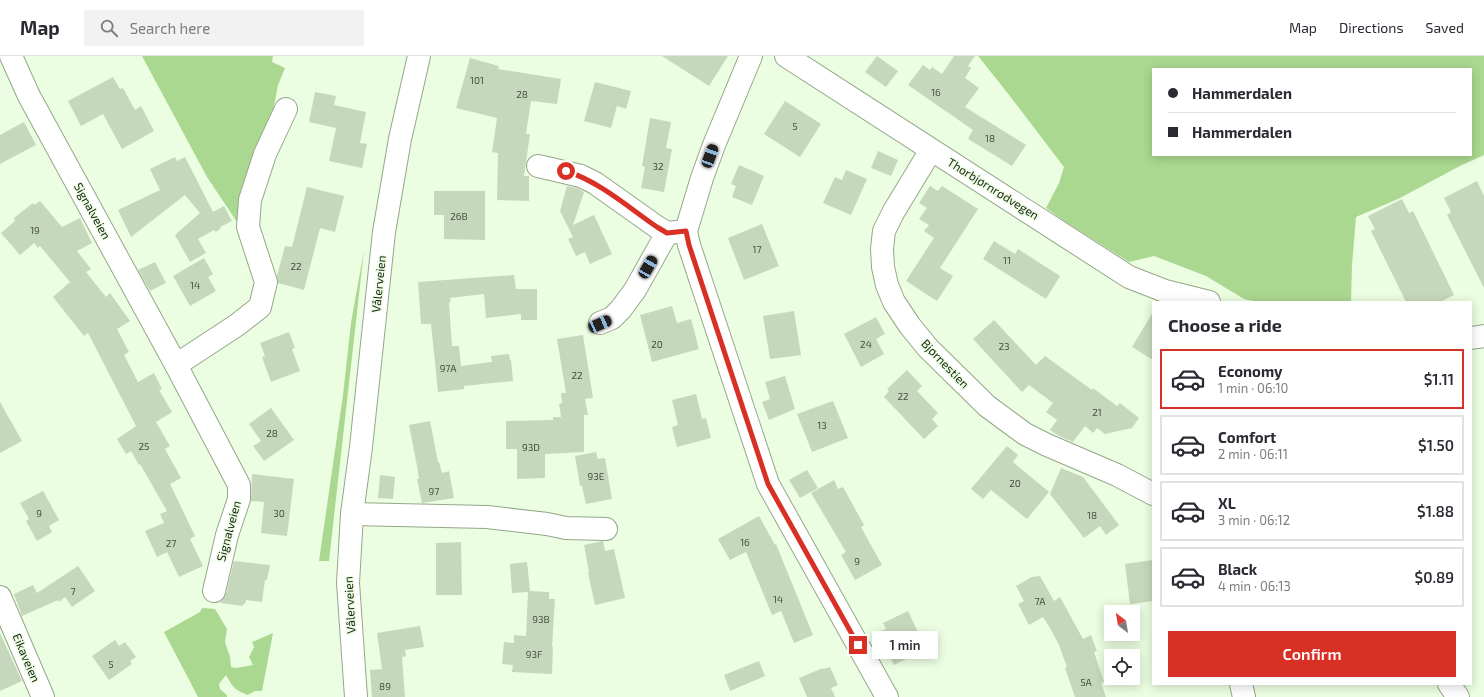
<!DOCTYPE html>
<html lang="en">
<head>
<meta charset="utf-8">
<style>
  body { margin:0; font-family:"Exo 2",sans-serif; background:#f2f2f3; color:#2b2b33; height:100vh; display:flex; flex-direction:column; font-size:15px; white-space:nowrap }
  * { box-sizing:border-box; margin:0 }
  p { font-size:13px; color:#7c7c81 }
  .icon { flex:none; width:22px; height:22px; fill:none; stroke:currentColor; stroke-width:2; stroke-linecap:round; stroke-linejoin:round }
  .map { position:relative; flex:1; overflow:hidden }
  .side { position:absolute; left:1152px; top:245px; width:320px; height:384px; display:flex; flex-direction:column; background:#fff; border-radius:0px; box-shadow:0 2px 10px #0003 }
  .side>* { flex:none }
  .top-card { position:absolute; left:1152px; top:12px; width:320px; height:88px; border-radius:0px; box-shadow:0 2px 10px #0003; display:grid; align-content:center; height:88px; padding:0 16px; background:#fff }
  .needle { width:26px; rotate:329deg }
  .buttons { position:absolute; left:1104px; top:549px; display:grid; gap:8px }
  .buttons a { display:grid; place-items:center; width:36px; height:36px; border-radius:0px; background:#fff; box-shadow:0 2px 10px #0003; font-size:20px }
  .end { position:absolute; width:18px; height:18px; margin:-9px; border:5px solid #d93025; background:#fff; box-shadow:0 0 0 2px #fff }
  .from { border-radius:50% }
  .bubble { position:absolute; height:28px; border-radius:0px; background:#fff; box-shadow:0 2px 10px #0003; font-size:13px; font-weight:600; line-height:28px; text-align:center }
  .car { position:absolute; width:12px; height:24px; margin:-12px -6px; border-radius:5px; box-shadow:0 0 3px 1px #0007; background:linear-gradient(#222 24%,#8ab4d8 0 40%,#222 0 76%,#8ab4d8 0 86%,#222 0) }
  .top-card b { display:flex; align-items:center; gap:14px; height:38px; font-size:15px }
  .top-card b+b { border-top:1px solid #e1e1e2 }
  .top-card i { width:10px; height:10px; background:#2b2b33 }
  ul { padding:0; list-style:none }
  li { display:flex; align-items:center; gap:12px; height:60px; margin:0 8px 6px; padding:0 8px; border:2px solid #e1e1e2; border-radius:0px }
  li div { flex:1 }
  li b { display:block; font-size:15px }
  li em { font-style:normal; font-weight:600 }
  li.on { border-color:#d93025 }
  li>.icon { width:36px; height:36px; stroke-width:1.5 }
  h2 { padding:0 16px; font-size:18px; line-height:48px }
  .action { display:flex; gap:8px; margin-top:auto; padding:8px 16px }
  .action a { flex:1; height:46px; border-radius:0px; background:#d93025; color:#fff; font-size:16px; font-weight:600; line-height:46px; text-align:center }
  header { display:flex; align-items:center; gap:24px; box-sizing:border-box; height:56px; padding:0 20px; background:#fff; border-bottom:1px solid #e1e1e2 }
  header strong { font-size:19px }
  nav { display:flex; gap:22px; margin-inline-start:auto; font-size:14px }
  .search { width:280px; height:36px; background:#f2f2f3; display:flex; align-items:center; gap:10px; box-sizing:border-box; padding:0 14px; border-radius:0px; color:#7c7c81; font-size:15px }
  .map>svg:first-child { display:block }
  .green { fill:#abd890; fill-rule:evenodd }
  .building { fill:#c6d8bc }
  .lines { fill:none; stroke-linecap:round; stroke-linejoin:round }
  .minor-casing { stroke:#95a68b; stroke-width:24 }
  .minor { stroke:#fff; stroke-width:22 }
  .route { stroke:#d93025; stroke-width:5 }
  .labels { text-anchor:middle; stroke-width:3; stroke-linejoin:round; paint-order:stroke }
  .number-label { font-size:10px; fill:#465041 }
  .street-label { font-size:12px; fill:#1b2218; stroke:#ebfee1 }
</style>
</head>
<body>
<header>
<strong>Map</strong>
<div class="search"><svg class="icon" aria-label="search" viewBox="0 0 24 24"><circle cx="10" cy="10" r="6"/><path d="M15 15l6 6"/></svg>Search here</div>
<nav><a>Map</a><a>Directions</a><a>Saved</a></nav>
</header>
<div class="map">
<svg width="1484" height="641" viewBox="0 0 1484 641">
  <rect width="100%" height="100%" fill="#ebfee1"/>
  <g class="green">
    <polygon points="142,0 273,0 272,6 285,12 278,29 269,76 239,169 207,121"/>
    <path d="M978 0H1484V99L1460 110 1398 143 1356 161 1352 209 1351 246H1258L1244 243 1206 220 1154 200 1129 206 1064 165 1046 152 1059 127 1064 111 1006 35ZM1153 13H1471V99H1153Z"/>
    <polygon points="364,194 329,505 319,505 343,339 351,267"/>
    <path d="M202 552 215 553 227 573 225 586 230 601 231 611 236 612 253 609 249 601 254 591 252 586 273 577 262 635H255L248 639C234 634 233 631 226 619L219 628 220 633 227 639V641H198L164 576 200 556Z"/>
  </g>
  <g class="building">
    <polygon points="662,0 728,0 709,30"/>
    <polygon points="877,0 898,15 886,31 865,16"/>
    <polygon points="954,0 975,0 968,10 971,12 965,22 979,32 965,51 1026,89 1012,110 968,83 973,74 908,29 923,9 930,14 932,11 942,18"/>
    <polygon points="470,2 499,10 498,13 561,23 557,48 531,45 526,78 530,78 524,120 529,120 529,145 497,144 498,97 492,96 497,62 456,52"/>
    <polygon points="113,21 120,33 123,32 135,54 141,50 154,75 122,93 103,58 81,70 68,45"/>
    <polygon points="595,26 631,35 626,53 617,50 611,72 584,65"/>
    <polygon points="315,36 336,40 334,49 366,56 360,87 367,88 362,112 329,105 336,72 309,66"/>
    <polygon points="785,45 821,68 800,101 764,78"/>
    <polygon points="650,62 671,66 666,92 672,93 664,136 641,132 645,111 642,110"/>
    <polygon points="24,66 36,89 0,108 0,79"/>
    <polygon points="878,95 898,104 891,120 871,112"/>
    <polygon points="175,101 177,105 185,101 213,156 224,150 232,165 220,171 221,172 216,176 214,174 198,183 206,197 190,206 175,179 200,157 185,139 131,181 118,154 160,134 150,113"/>
    <polygon points="739,109 764,120 752,149 732,141 736,130 731,128"/>
    <polygon points="846,114 867,123 851,159 823,147 835,121 842,124"/>
    <polygon points="1477,125 1484,140 1484,232 1447,159 1451,156 1444,142"/>
    <polygon points="567,130 577,132 584,136 573,169 594,159 612,198 590,208 585,196 576,200 568,183 573,181 560,155"/>
    <polygon points="930,130 938,135 942,130 978,153 940,212 953,220 937,245 906,225 934,182 924,175 929,169 919,163 927,152 919,147"/>
    <polygon points="307,131 344,140 335,176 320,172 304,234 278,227 277,220 285,190 292,191"/>
    <polygon points="434,135 485,135 485,184 444,183 444,159 434,159"/>
    <polygon points="1402,143 1409,157 1413,155 1454,239 1440,246 1406,246 1371,175 1375,173 1368,160"/>
    <polygon points="40,145 62,171 80,162 92,187 77,195 91,213 86,216 106,241 110,237 130,265 117,273 129,296 124,299 138,326 154,317 162,333 159,334 172,356 156,366 170,390 165,393 181,422 170,428 195,480 190,483 203,510 179,521 167,496 157,501 145,475 164,467 160,458 167,455 140,408 139,409 131,395 126,398 117,383 136,370 88,277 84,280 53,241 70,226 40,190 38,192 34,187 20,199 1,177 15,165 14,162 33,147 34,149"/>
    <polygon points="762,168 779,210 744,224 728,182"/>
    <polygon points="994,185 1015,198 1018,193 1060,220 1046,243 983,203"/>
    <polygon points="204,202 213,218 208,221 216,235 190,250 173,220"/>
    <polygon points="155,206 166,227 150,235 138,214"/>
    <polygon points="514,219 516,233 537,233 537,264 521,264 521,258 486,262 484,238 450,242 451,246 449,246 452,290 459,290 461,310 492,306 491,300 509,298 510,304 511,304 513,325 464,330 464,333 438,336 431,268 421,268 418,226"/>
    <polygon points="672,250 677,267 691,263 699,293 652,306 640,259"/>
    <polygon points="794,255 801,299 770,303 763,260"/>
    <polygon points="1153,256 1153,304 1132,291"/>
    <polygon points="876,261 885,278 876,283 884,298 861,311 844,278"/>
    <polygon points="994,264 1036,309 1045,300 1092,334 1093,332 1117,350 1120,347 1139,362 1132,372 1105,378 1097,372 1093,377 1085,370 1073,386 1059,380 1050,374 1057,364 1046,356 1053,347 1029,329 1022,336 973,283"/>
    <polygon points="289,276 295,292 292,293 300,315 271,326 262,301 265,300 260,287"/>
    <polygon points="583,279 593,342 585,343 588,359 584,359 584,396 545,398 545,422 517,423 517,393 506,393 506,365 553,364 553,361 561,361 559,348 562,347 561,337 566,337 557,283"/>
    <polygon points="907,314 922,330 917,335 938,357 932,363 938,370 924,383 884,341 889,335 887,333"/>
    <polygon points="785,320 795,353 769,364 762,346 770,343 765,326"/>
    <polygon points="696,338 702,363 706,362 711,382 677,391 672,371 678,369 672,344"/>
    <polygon points="833,345 848,382 812,396 797,358"/>
    <polygon points="0,346 22,385 0,397"/>
    <polygon points="271,352 294,384 264,405 253,390 261,385 249,368"/>
    <polygon points="430,365 438,406 439,406 442,417 449,415 454,442 422,447 417,423 419,423 417,410 409,369"/>
    <polygon points="1007,390 1018,399 1013,406 1049,436 1027,463 991,434 983,443 971,433"/>
    <polygon points="596,396 598,403 605,402 612,443 586,448 582,430 580,430 575,400"/>
    <polygon points="1061,412 1083,421 1119,469 1106,479 1100,470 1084,482 1050,438"/>
    <polygon points="807,414 818,432 800,442 789,424"/>
    <polygon points="252,418 294,423 287,480 261,477 264,446 251,445"/>
    <polygon points="380,419 395,421 393,443 378,442"/>
    <polygon points="834,424 838,433 843,431 864,469 861,471 882,509 855,524 841,499 846,496 811,437"/>
    <polygon points="43,435 59,464 49,470 52,476 37,485 26,465 29,463 20,447"/>
    <polygon points="759,460 775,489 776,488 813,579 794,587 781,555 772,559 746,496 730,504 718,483"/>
    <polygon points="603,485 605,495 614,493 625,542 595,549 588,517 589,516 584,489"/>
    <polygon points="461,486 462,539 436,539 436,487"/>
    <polygon points="1153,504 1153,545 1130,548 1125,508"/>
    <polygon points="234,505 270,509 267,524 265,524 262,546 246,544 245,548 243,548 243,550 220,547 226,538"/>
    <polygon points="527,506 530,535 549,536 549,543 555,543 552,591 553,591 552,618 512,616 513,609 502,608 504,586 514,587 514,579 526,580 528,536 512,537 510,508"/>
    <polygon points="78,510 95,535 72,551 65,541 59,546 58,544 22,560 14,538 33,529 37,537"/>
    <polygon points="1040,520 1054,545 1060,541 1083,583 1091,579 1097,595 1094,596 1104,626 1101,627 1106,641 1075,641 1065,612 1067,611 1059,589 1050,572 1043,561 1029,569 1018,548 1024,545 1016,530 1032,521"/>
    <polygon points="908,555 926,593 894,609 878,576 886,573 883,567"/>
    <polygon points="420,570 424,591 405,594 406,600 402,601 405,641 372,641 370,614 382,613 377,577"/>
    <polygon points="0,577 22,625 0,635"/>
    <polygon points="115,584 119,590 125,586 136,601 130,605 132,608 109,624 92,600"/>
    <polygon points="759,605 765,620 730,635 724,619"/>
    <polygon points="830,611 838,629 831,632 835,641 807,641 799,622 823,612 823,613"/>
  </g>
  <g class="lines">
    <defs>
      <g id="minor">
        <polyline points="11,0 29,40 176,309 239,429 239,443 227,479 214,535"/>
        <polyline points="751,0 714,89 702,122 686,175 689,189 768,428 887,641"/>
        <polyline points="786,0 1129,221 1165,235 1209,246"/>
        <polyline points="931,94 894,155 884,175 882,193 883,211 887,229 894,246 910,270 928,292 987,350 1025,378 1047,389 1117,419 1153,438"/>
        <polyline points="538,110 581,120 595,127 657,171 667,177 686,175"/>
        <polyline points="600,267 612,262 621,253 635,234 667,177"/>
        <polyline points="1471,282 1484,280"/>
        <polyline points="176,309 237,269 260,251 266,226 248,171 250,144 265,98 286,53"/>
        <polyline points="352,458 487,461 547,468 566,472 606,473"/>
        <polyline points="0,541 43,641"/>
        <polyline points="1241,628 1244,641"/>
        <polyline points="1449,628 1458,641"/>
        <polyline points="356,641 348,527 352,458 361,391 384,176 400,83 419,0"/>
      </g>
    </defs>
    <use href="#minor" class="minor-casing"/>
    <use href="#minor" class="minor"/>
  </g>
  <g class="lines">
    <path class="route" d="M566 115C600 126 628 151 657 171L667 177 686 175 689 189 768 428 858 589"/>
  </g>
  <g class="labels">
    <g class="number-label">
      <text x="477" y="28">101</text>
      <text x="936" y="40">16</text>
      <text x="522" y="42">28</text>
      <text x="795" y="74">5</text>
      <text x="990" y="86">18</text>
      <text x="658" y="114">32</text>
      <text x="459" y="164">26B</text>
      <text x="35" y="178">19</text>
      <text x="757" y="197">17</text>
      <text x="1007" y="208">11</text>
      <text x="296" y="214">22</text>
      <text x="195" y="233">14</text>
      <text x="657" y="292">20</text>
      <text x="866" y="292">24</text>
      <text x="1004" y="294">23</text>
      <text x="448" y="316">97A</text>
      <text x="577" y="323">22</text>
      <text x="903" y="344">22</text>
      <text x="1097" y="360">21</text>
      <text x="822" y="373">13</text>
      <text x="272" y="381">28</text>
      <text x="144" y="394">25</text>
      <text x="531" y="395">93D</text>
      <text x="596" y="424">93E</text>
      <text x="1015" y="431">20</text>
      <text x="434" y="439">97</text>
      <text x="39" y="461">9</text>
      <text x="279" y="461">30</text>
      <text x="1092" y="463">18</text>
      <text x="745" y="490">16</text>
      <text x="171" y="491">27</text>
      <text x="857" y="509">9</text>
      <text x="73" y="539">7</text>
      <text x="778" y="547">14</text>
      <text x="1040" y="549">7A</text>
      <text x="541" y="567">93B</text>
      <text x="534" y="602">93F</text>
      <text x="111" y="612">5</text>
      <text x="1086" y="630">5A</text>
      <text x="385" y="634">89</text>
    </g>
    <g class="street-label">
      <text transform="translate(993 133) rotate(32)" y="4">Thorbjørnrødvegen</text>
      <text transform="translate(92 155) rotate(61)" y="4">Signalveien</text>
      <text transform="translate(379 228) rotate(-84)" y="4">Vålerveien</text>
      <text transform="translate(945 308) rotate(46)" y="4">Bjørnestien</text>
      <text transform="translate(229 475) rotate(-75)" y="4">Signalveien</text>
      <text transform="translate(350 549) rotate(-93)" y="4">Vålerveien</text>
      <text transform="translate(26 602) rotate(67)" y="4">Eikaveien</text>
    </g>
  </g>
</svg>
<div class="buttons">
<a><svg class="needle" viewBox="-14 -14 28 28"><path d="M0-13l5 13h-10z" fill="#e53935"/><path d="M0 13l5-13h-10z" fill="#7c7c81"/></svg></a>
<a><svg class="icon" aria-label="locate" viewBox="0 0 24 24"><circle cx="12" cy="12" r="6"/><path d="M12 2v4M12 18v4M2 12h4M18 12h4"/></svg></a>
</div>
<i class="end from" style="left:566px;top:115px"></i>
<i class="end" style="left:858px;top:589px"></i>
<div class="bubble" style="left:872px;top:575px;width:66px">1 min</div>
<i class="car" style="left:710px;top:100px;rotate:20deg"></i>
<i class="car" style="left:648px;top:211px;rotate:30deg"></i>
<i class="car" style="left:600px;top:268px;rotate:66deg"></i>
<div class="top-card">
<b><i class="from"></i>Hammerdalen</b>
<b><i></i>Hammerdalen</b>
</div>
<section class="side">
<h2>Choose a ride</h2>
<ul>
<li class="on"><svg class="icon" aria-label="car" viewBox="0 0 24 24"><path d="M5 17H2v-5l4-1 3-4h7l3 4 3 1v5h-3M9 17h6M6 11h13"/><circle cx="7" cy="17" r="2"/><circle cx="17" cy="17" r="2"/></svg><div><b>Economy</b><p>1 min · 06:10</p></div><em>$1.11</em></li>
<li><svg class="icon" aria-label="car" viewBox="0 0 24 24"><path d="M5 17H2v-5l4-1 3-4h7l3 4 3 1v5h-3M9 17h6M6 11h13"/><circle cx="7" cy="17" r="2"/><circle cx="17" cy="17" r="2"/></svg><div><b>Comfort</b><p>2 min · 06:11</p></div><em>$1.50</em></li>
<li><svg class="icon" aria-label="car" viewBox="0 0 24 24"><path d="M5 17H2v-5l4-1 3-4h7l3 4 3 1v5h-3M9 17h6M6 11h13"/><circle cx="7" cy="17" r="2"/><circle cx="17" cy="17" r="2"/></svg><div><b>XL</b><p>3 min · 06:12</p></div><em>$1.88</em></li>
<li><svg class="icon" aria-label="car" viewBox="0 0 24 24"><path d="M5 17H2v-5l4-1 3-4h7l3 4 3 1v5h-3M9 17h6M6 11h13"/><circle cx="7" cy="17" r="2"/><circle cx="17" cy="17" r="2"/></svg><div><b>Black</b><p>4 min · 06:13</p></div><em>$0.89</em></li>
</ul>
<div class="action"><a>Confirm</a></div>
</section>
</div>
</body>
</html>
